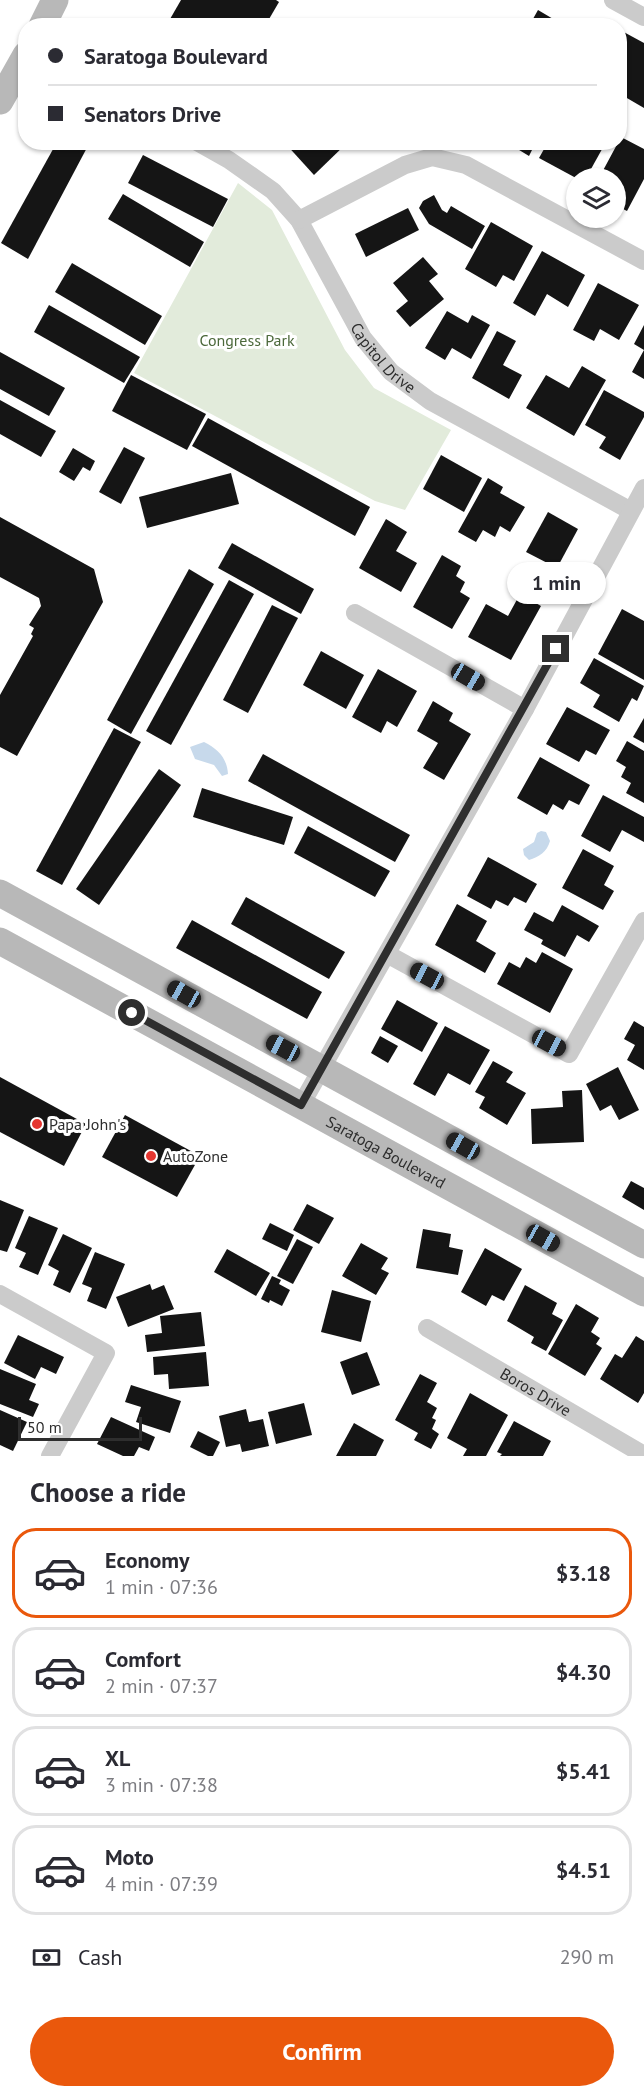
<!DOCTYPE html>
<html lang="en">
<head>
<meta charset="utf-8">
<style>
  body { margin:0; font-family:"PT Sans",sans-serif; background:#f2f2f3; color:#2b2b33; height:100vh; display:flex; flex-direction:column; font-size:22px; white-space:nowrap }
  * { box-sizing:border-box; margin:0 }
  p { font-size:20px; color:#7c7c81 }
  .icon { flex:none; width:33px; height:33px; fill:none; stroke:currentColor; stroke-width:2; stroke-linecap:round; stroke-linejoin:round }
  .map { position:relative; height:1456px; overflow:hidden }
  .drawer { display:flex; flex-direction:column; background:#fff; flex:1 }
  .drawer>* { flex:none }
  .banner { position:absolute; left:18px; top:18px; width:609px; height:132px; border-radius:24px; box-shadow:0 2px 4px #0004; display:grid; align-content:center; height:132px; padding:0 30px; background:#fff }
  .fabs { position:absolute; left:566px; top:168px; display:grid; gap:12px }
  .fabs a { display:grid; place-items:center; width:60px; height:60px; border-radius:50%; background:#fff; box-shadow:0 2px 4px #0004; font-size:30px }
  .scale { position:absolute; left:18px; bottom:15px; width:124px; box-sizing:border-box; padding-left:6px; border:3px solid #2e2e2e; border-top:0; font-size:16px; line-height:21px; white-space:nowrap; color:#2e2e2e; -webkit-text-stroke:4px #fff; paint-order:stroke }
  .end { position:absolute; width:27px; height:27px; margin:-14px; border:8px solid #2e2e2e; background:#fff; box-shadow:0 0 0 3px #fff }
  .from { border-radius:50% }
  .bubble { position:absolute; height:42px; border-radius:21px; background:#fff; box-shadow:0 2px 4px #0004; font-size:20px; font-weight:600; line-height:42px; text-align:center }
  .car { position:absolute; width:18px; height:36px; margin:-18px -9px; border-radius:8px; box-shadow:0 0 4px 2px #0007; background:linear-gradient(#222 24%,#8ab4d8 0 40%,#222 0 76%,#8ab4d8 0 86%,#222 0) }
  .banner b { display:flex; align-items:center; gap:21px; height:57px; font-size:22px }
  .banner b+b { border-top:2px solid #e1e1e2 }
  .banner i { width:15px; height:15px; background:#2b2b33 }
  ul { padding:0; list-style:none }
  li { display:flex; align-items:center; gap:18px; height:90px; margin:0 12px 9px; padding:0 18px; border:3px solid #e1e1e2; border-radius:24px }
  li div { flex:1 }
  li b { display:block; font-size:22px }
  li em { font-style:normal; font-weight:600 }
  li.current { border-color:#ea580c }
  li>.icon { width:54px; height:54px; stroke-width:1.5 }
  h2 { padding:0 30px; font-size:27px; line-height:72px }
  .pay { display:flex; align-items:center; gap:15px; height:66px; padding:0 30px; font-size:22px }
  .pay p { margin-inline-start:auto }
  .primary-button { display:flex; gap:12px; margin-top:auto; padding:12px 30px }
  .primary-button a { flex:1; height:69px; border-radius:36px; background:#ea580c; color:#fff; font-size:24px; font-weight:600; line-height:69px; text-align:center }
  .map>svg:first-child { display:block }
  .green { fill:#e2ebdb }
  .water { fill:#c7d9eb }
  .building { fill:#151515 }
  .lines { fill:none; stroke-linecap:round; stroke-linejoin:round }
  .street { stroke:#cbcbcb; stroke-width:18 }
  .secondary { stroke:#b8b8b8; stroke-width:27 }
  .route { stroke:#2e2e2e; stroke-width:8 }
  .poi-dot { fill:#e53630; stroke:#fff; stroke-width:2 }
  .labels { text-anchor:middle; stroke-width:6; stroke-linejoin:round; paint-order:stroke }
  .park-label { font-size:16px; fill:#4c693b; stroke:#fff }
  .street-label { font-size:16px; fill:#2e2e2e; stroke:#fff }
  .poi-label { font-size:16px; fill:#2e2e2e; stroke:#fff; text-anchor:start }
</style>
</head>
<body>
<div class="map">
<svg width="644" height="1456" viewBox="0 0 644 1456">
  <rect width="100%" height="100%" fill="#fff"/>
  <polygon class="green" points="238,183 272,210 345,350 374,388 451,430 405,510 375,501 134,373"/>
  <g class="water">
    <path d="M204 742C218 749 227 758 228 774L222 776 214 765 195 759 190 747Z"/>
    <path d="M541 831 546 832 550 841C547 852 539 857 529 860L524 855 523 849 534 842 537 833Z"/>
  </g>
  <g class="building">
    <polygon points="181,0 276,0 279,2 265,26 166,26"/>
    <polygon points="538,10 565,26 529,26"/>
    <polygon points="620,30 644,43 644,108 620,94"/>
    <polygon points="621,137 644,149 644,179 627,211 615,205 615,178 599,178"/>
    <polygon points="57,142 90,142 28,259 1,243"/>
    <polygon points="284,142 348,142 314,175"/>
    <polygon points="506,142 536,142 529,156"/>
    <polygon points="548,142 606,142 586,178 576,178 539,158"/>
    <polygon points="143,155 228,199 213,227 128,183"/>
    <polygon points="123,194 204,242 190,267 108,219"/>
    <polygon points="434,195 442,210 447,213 451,206 485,226 472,249 429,224 419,208 423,201"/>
    <polygon points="408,208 419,230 366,257 355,234"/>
    <polygon points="491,222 533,246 514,281 503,275 496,287 465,269"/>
    <polygon points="542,251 585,275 568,307 547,294 535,316 513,303"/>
    <polygon points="423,257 438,274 429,281 444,299 410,327 396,311 408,301 393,283"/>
    <polygon points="72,263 162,316 145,345 55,292"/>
    <polygon points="598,283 639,305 619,340 600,329 594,341 573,330"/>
    <polygon points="49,305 140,357 124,383 34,332"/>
    <polygon points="447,311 468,323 472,315 490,325 471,359 452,348 445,360 425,348"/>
    <polygon points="644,325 644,379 632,372 644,350 634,344"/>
    <polygon points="497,331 516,341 503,365 522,375 509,399 472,378"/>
    <polygon points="0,352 65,388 49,416 0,389"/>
    <polygon points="582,366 606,380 574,436 526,408 546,375 569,388"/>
    <polygon points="131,375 206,414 187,450 112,411"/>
    <polygon points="604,390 644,412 644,417 620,460 599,448 606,437 585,425"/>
    <polygon points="0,400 56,431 41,457 0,434"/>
    <polygon points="208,418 370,507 355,536 192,446"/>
    <polygon points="124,447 145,458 121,504 99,492"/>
    <polygon points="73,448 95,461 90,471 83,467 74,481 59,472"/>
    <polygon points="441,455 482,478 464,512 423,489"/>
    <polygon points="231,473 239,504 147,528 139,497"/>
    <polygon points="488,478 503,487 500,493 525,507 510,532 500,526 495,537 483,530 476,542 458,532"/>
    <polygon points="548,512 578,529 557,568 526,552"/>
    <polygon points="0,517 94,569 103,602 17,756 0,747 0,695 33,636 31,634 34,628 29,625 41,606 39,598 0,577"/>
    <polygon points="386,519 407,532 396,551 417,563 401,592 359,568"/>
    <polygon points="232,543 314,589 301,614 218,568"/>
    <polygon points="442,555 461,566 456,576 465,582 460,592 470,598 452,629 413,607"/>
    <polygon points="189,569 214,584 131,734 107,720"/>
    <polygon points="229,580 254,594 171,745 146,731"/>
    <polygon points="520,594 541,606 511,660 468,637 486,604 508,616"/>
    <polygon points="272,605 298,618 248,713 223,700"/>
    <polygon points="622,609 644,621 644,680 598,654"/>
    <polygon points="321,651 364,675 346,709 303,685"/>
    <polygon points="594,658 644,686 637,701 632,698 619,722 593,707 600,695 580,683"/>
    <polygon points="378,669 417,691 397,727 387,721 381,733 352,717"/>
    <polygon points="433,701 453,713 449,721 471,734 444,780 423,768 438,743 417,731"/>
    <polygon points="567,707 610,730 596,755 586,750 579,762 546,744"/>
    <polygon points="644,718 644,743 633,737"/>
    <polygon points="114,728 141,742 62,885 36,871"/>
    <polygon points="627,741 644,751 644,803 626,793 631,783 621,777 626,767 616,761"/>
    <polygon points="263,754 410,835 395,862 248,781"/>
    <polygon points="540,757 590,785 579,805 569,800 563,810 553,804 547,815 517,798"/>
    <polygon points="159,769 181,785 99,905 76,889"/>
    <polygon points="202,788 293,817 284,845 193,817"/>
    <polygon points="603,795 644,817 644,842 622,830 610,852 581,836"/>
    <polygon points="308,826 390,871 375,897 294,853"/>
    <polygon points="583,849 614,866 604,885 614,891 603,910 562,888"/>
    <polygon points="488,857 537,884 526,903 514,897 508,906 496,900 491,909 467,896"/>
    <polygon points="246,897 345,952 329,979 231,924"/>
    <polygon points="457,904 487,921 476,941 496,953 485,973 435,945"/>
    <polygon points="562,905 599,926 589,942 577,935 565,957 541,944 543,940 524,930 534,912 553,922"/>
    <polygon points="192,920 322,992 307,1019 176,948"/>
    <polygon points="542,952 573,969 550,1013 497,984 509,962 520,968 526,957 536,963"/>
    <polygon points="397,1000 438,1023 422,1052 381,1029"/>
    <polygon points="634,1021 644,1027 644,1070 627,1060 635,1045 624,1039"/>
    <polygon points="445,1026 490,1050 470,1085 448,1073 435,1096 413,1084"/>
    <polygon points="380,1036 398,1046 388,1063 371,1053"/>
    <polygon points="493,1061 513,1072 506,1082 526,1093 507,1125 479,1108 485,1097 475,1092"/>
    <polygon points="618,1067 639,1110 619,1120 611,1105 600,1111 586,1084"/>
    <polygon points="0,1077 86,1124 64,1166 0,1132"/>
    <polygon points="582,1090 584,1142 532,1144 531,1109 563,1107 562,1091"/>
    <polygon points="125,1115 200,1156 177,1197 102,1157"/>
    <polygon points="631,1181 644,1188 644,1210 622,1197"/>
    <polygon points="0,1200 24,1210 7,1252 0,1250"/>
    <polygon points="307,1204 334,1218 319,1244 293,1230"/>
    <polygon points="29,1216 58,1228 38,1275 19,1267 26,1253 15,1248"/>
    <polygon points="270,1223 294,1235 287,1251 262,1239"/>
    <polygon points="423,1229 451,1234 449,1247 463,1250 458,1275 416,1268"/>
    <polygon points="63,1234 92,1248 70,1293 53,1285 59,1271 48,1265"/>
    <polygon points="297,1239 313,1247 293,1284 277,1276"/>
    <polygon points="361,1243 388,1258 381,1269 389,1273 376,1295 342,1276"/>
    <polygon points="485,1248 522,1269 504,1301 492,1295 486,1306 461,1292"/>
    <polygon points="227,1249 270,1273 256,1296 214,1272"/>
    <polygon points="95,1252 125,1264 106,1309 87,1301 92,1288 82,1284"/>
    <polygon points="272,1276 281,1280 279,1284 290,1290 282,1306 270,1300 269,1303 261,1299"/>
    <polygon points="150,1284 152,1290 164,1285 174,1309 128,1327 116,1297"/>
    <polygon points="525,1285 557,1303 552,1314 563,1320 546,1351 531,1343 534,1337 507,1321"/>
    <polygon points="332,1290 371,1301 361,1342 321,1332"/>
    <polygon points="576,1304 599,1318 591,1332 600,1338 596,1344 602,1348 585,1376 548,1354"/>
    <polygon points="201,1312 205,1346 147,1352 145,1335 162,1333 160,1316"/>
    <polygon points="18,1335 64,1357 56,1374 41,1367 35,1379 4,1363"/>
    <polygon points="636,1336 644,1341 644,1393 638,1403 600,1379 615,1354 622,1358"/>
    <polygon points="206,1352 209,1386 169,1389 168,1374 154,1375 153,1357"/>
    <polygon points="367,1352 380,1385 352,1395 340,1362"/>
    <polygon points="0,1369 36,1384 29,1400 39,1404 33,1417 0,1404"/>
    <polygon points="420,1374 437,1383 427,1402 437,1408 432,1418 436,1420 432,1429 439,1434 431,1449 414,1440 418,1433 395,1420"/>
    <polygon points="131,1385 181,1401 170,1433 136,1422 141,1407 125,1402"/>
    <polygon points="470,1393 508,1415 486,1456 463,1456 467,1449 447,1438"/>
    <polygon points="304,1403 312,1435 276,1444 268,1412"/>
    <polygon points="246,1409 249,1422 263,1419 269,1446 242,1452 240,1444 226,1447 219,1416"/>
    <polygon points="0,1410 27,1422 13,1451 0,1445"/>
    <polygon points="111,1417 155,1437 149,1451 139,1447 134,1456 123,1456 97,1444"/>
    <polygon points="514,1421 551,1441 543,1456 500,1456 502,1454 497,1452"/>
    <polygon points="354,1423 384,1440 376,1456 336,1456"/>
    <polygon points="198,1431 220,1442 213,1456 208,1456 190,1447"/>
  </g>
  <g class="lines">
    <g class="street">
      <polyline points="613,0 644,17"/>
      <path id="s1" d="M197 142 229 160 273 191 299 220 363 338 391 372 430 401 631 511"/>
      <polyline points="299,220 405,165 432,157 466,165 644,261"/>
      <polyline points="355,613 525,709"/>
      <polyline points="387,954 569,1054 644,921"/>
      <polyline points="301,1105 525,709 644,488"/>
      <polyline points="0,1294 106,1353 50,1456"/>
      <path id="s2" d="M427 1328 644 1455"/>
    </g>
    <g class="secondary">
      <polyline points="42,26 55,0"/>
      <polyline points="0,101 26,55"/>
      <polyline points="0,893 644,1245"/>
      <path id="s3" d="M0 941 644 1293"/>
    </g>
  </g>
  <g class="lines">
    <polyline class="route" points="132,1013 301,1105 556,649"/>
  </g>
  <g class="poi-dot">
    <circle cx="37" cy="1124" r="6"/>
    <circle cx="151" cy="1156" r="6"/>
  </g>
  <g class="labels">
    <g class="park-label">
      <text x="247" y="346">Congress Park</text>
    </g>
    <g class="street-label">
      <text dy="6" stroke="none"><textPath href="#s1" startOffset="292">Capitol Drive</textPath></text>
      <text dy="6" stroke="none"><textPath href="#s3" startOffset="440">Saratoga Boulevard</textPath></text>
      <text dy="6" stroke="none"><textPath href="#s2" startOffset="126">Boros Drive</textPath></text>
    </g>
    <g class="poi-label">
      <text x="49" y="1130">Papa John's</text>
      <text x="163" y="1162">AutoZone</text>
    </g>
  </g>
</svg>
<div class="fabs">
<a><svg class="icon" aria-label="layers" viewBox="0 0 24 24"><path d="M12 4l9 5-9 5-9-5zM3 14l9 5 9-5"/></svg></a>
</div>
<div class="scale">50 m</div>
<i class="end from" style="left:132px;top:1013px"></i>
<i class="end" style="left:556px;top:649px"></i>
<div class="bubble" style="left:507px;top:562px;width:99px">1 min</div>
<i class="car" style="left:468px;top:677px;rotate:120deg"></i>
<i class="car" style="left:427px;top:976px;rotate:298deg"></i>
<i class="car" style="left:184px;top:994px;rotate:299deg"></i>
<i class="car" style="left:549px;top:1043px;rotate:118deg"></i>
<i class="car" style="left:283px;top:1048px;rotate:298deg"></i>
<i class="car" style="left:463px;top:1146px;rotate:299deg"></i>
<i class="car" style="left:543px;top:1238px;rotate:119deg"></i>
<div class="banner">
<b><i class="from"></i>Saratoga Boulevard</b>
<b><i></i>Senators Drive</b>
</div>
</div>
<section class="drawer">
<h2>Choose a ride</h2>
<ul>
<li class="current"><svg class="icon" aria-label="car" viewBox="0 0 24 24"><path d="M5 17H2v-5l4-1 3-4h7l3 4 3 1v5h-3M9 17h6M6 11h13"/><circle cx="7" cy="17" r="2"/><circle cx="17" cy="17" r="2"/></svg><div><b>Economy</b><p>1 min · 07:36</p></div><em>$3.18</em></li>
<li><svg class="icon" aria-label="car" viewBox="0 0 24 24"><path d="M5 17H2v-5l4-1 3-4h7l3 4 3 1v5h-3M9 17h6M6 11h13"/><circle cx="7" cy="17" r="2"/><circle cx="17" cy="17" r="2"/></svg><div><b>Comfort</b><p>2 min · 07:37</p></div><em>$4.30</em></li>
<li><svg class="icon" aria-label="car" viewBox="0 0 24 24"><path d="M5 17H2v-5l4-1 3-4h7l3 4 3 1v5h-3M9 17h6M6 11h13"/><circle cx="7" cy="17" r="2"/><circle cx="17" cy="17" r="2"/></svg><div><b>XL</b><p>3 min · 07:38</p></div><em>$5.41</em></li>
<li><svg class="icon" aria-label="car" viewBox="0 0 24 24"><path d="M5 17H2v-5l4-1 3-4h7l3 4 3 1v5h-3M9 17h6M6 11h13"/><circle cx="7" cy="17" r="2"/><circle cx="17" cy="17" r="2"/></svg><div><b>Moto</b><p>4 min · 07:39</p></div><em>$4.51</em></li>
</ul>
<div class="pay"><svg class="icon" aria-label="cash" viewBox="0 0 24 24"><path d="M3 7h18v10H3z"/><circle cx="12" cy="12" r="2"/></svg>Cash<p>290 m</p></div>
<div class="primary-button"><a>Confirm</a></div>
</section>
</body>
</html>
